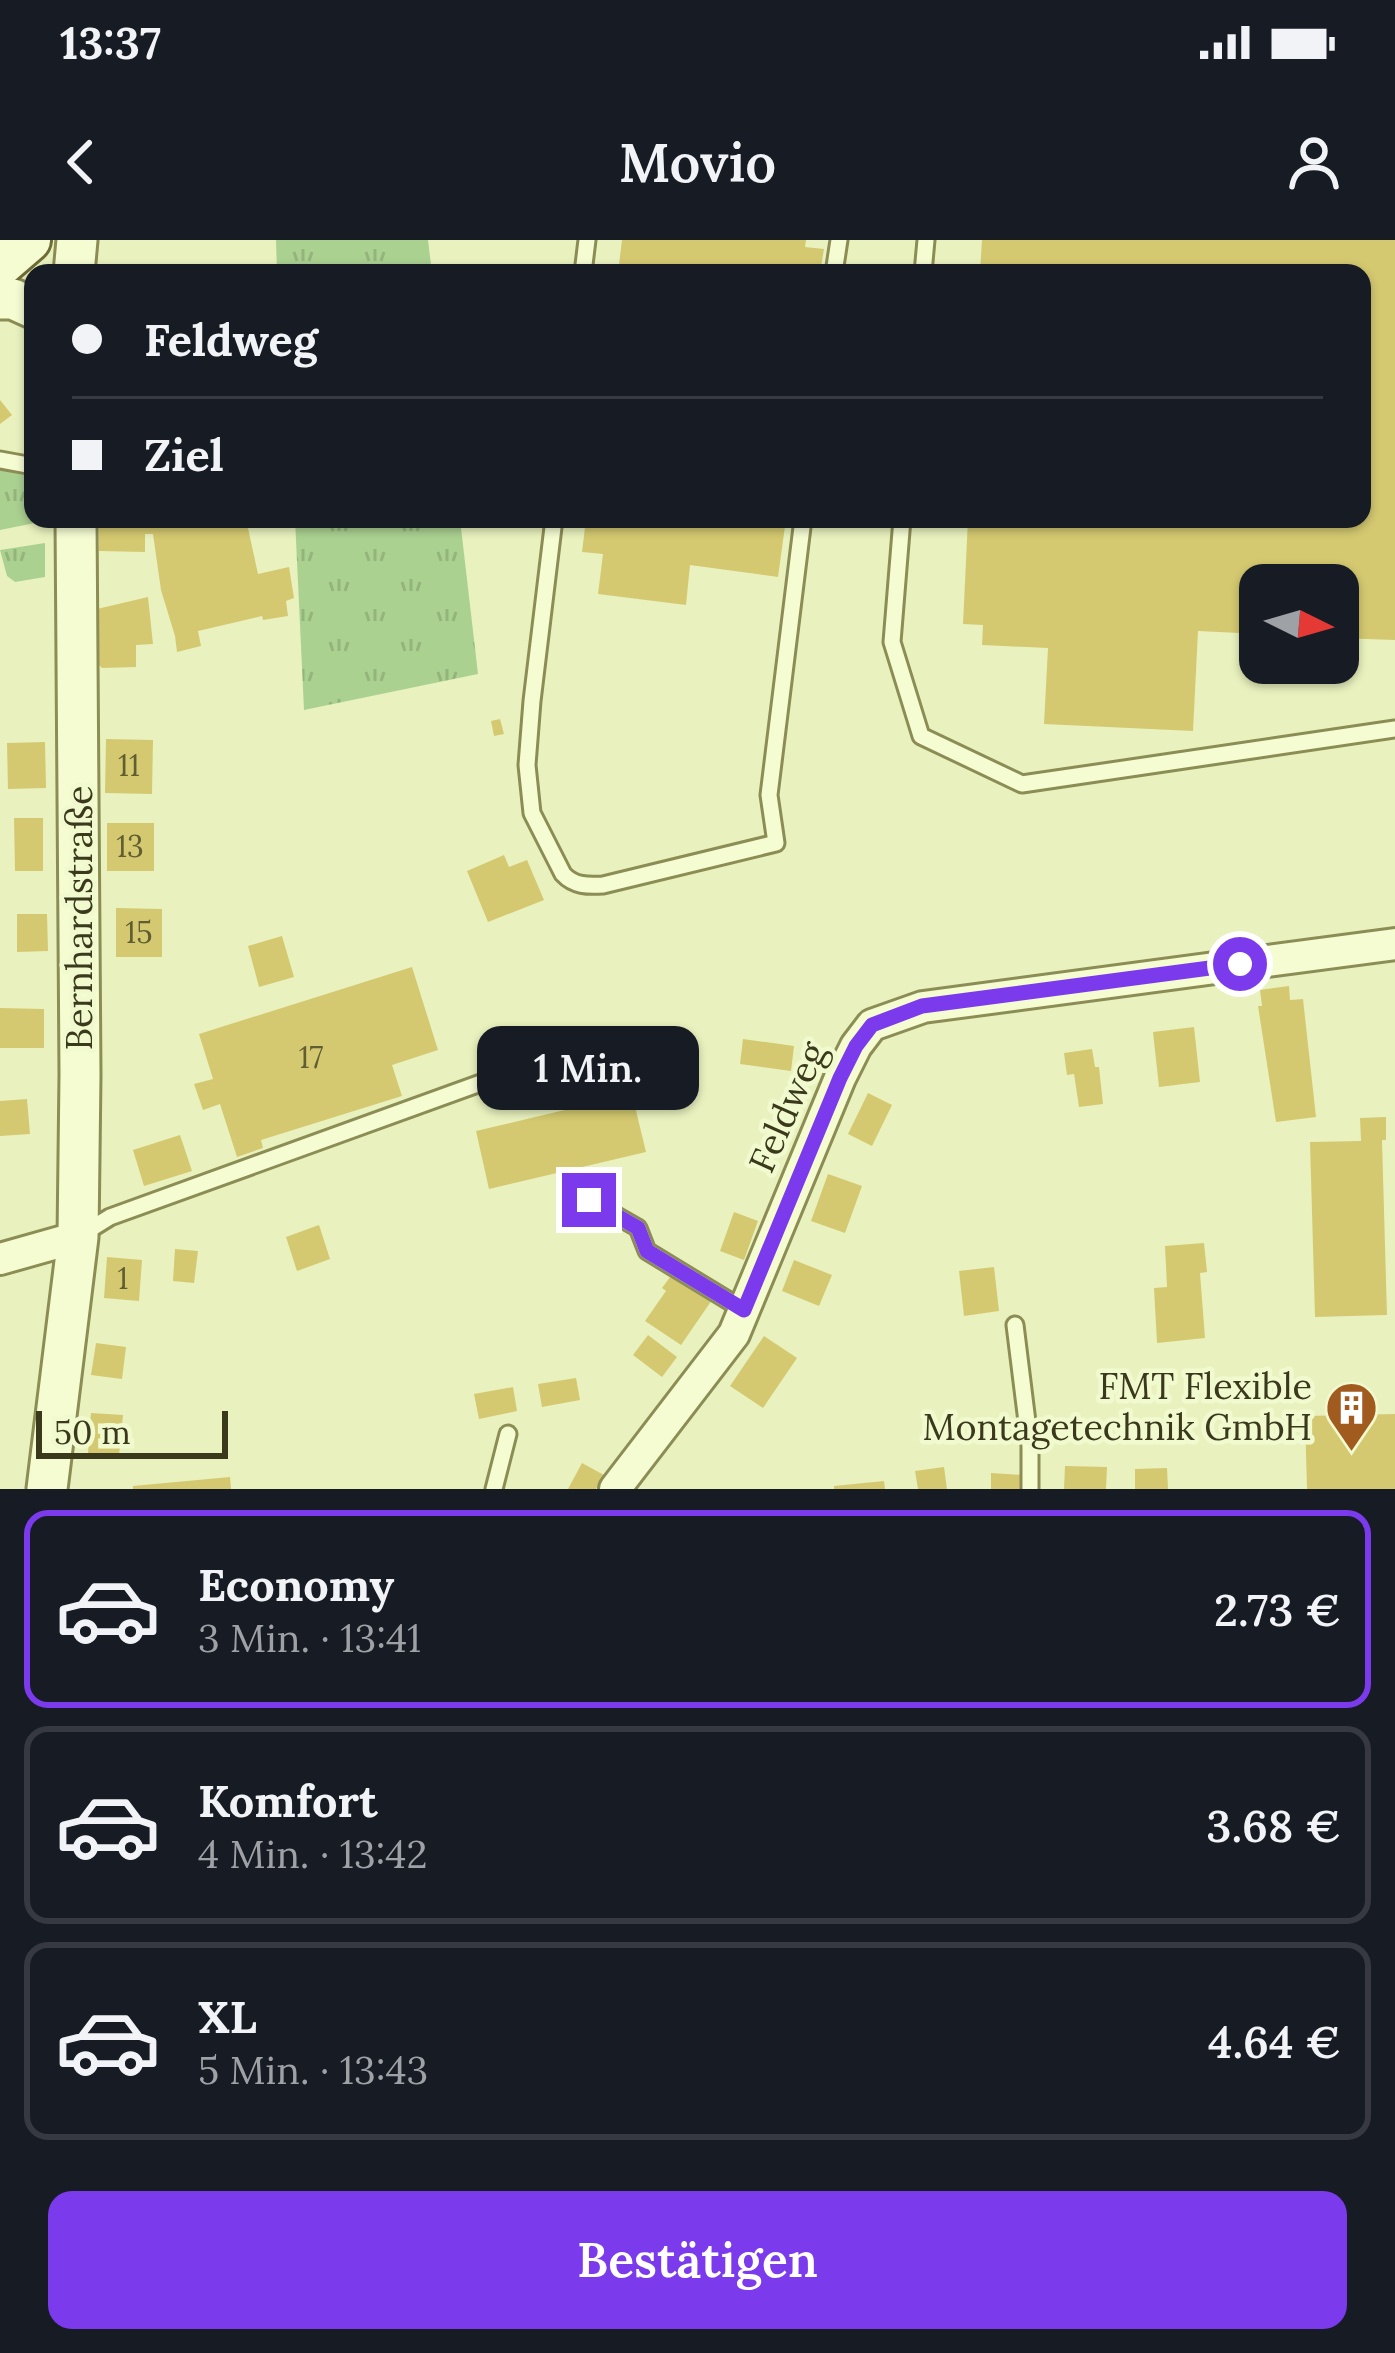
<!DOCTYPE html>
<html lang="de">
<head>
<meta charset="utf-8">
<style>
  body { margin:0; font-family:Lora,serif; background:#20242c; color:#f1f3f6; height:100vh; display:flex; flex-direction:column; font-size:45px; white-space:nowrap }
  * { box-sizing:border-box; margin:0 }
  p { font-size:39px; color:#9ea1a6 }
  .icon { flex:none; width:66px; height:66px; fill:none; stroke:currentColor; stroke-width:2; stroke-linecap:round; stroke-linejoin:round }
  .map { position:relative; height:1249px; overflow:hidden }
  .panel { display:flex; flex-direction:column; background:#171b24; flex:1 }
  .panel>* { flex:none }
  .hud { position:absolute; left:24px; top:24px; width:1347px; height:264px; border-radius:24px; box-shadow:0 3px 9px #0004; display:grid; align-content:center; height:264px; padding:0 48px; background:#171b24 }
  .needle { width:78px; rotate:95deg }
  .tools { position:absolute; left:1239px; top:324px; display:grid; gap:24px }
  .tools a { display:grid; place-items:center; width:120px; height:120px; border-radius:24px; background:#171b24; box-shadow:0 3px 9px #0004; font-size:60px }
  .scale { position:absolute; left:36px; bottom:30px; width:192px; box-sizing:border-box; padding-left:12px; border:6px solid #3a391b; border-top:0; font-size:33px; line-height:42px; white-space:nowrap; color:#3a391b; -webkit-text-stroke:9px #f1f9ce; paint-order:stroke }
  .end { position:absolute; width:54px; height:54px; margin:-27px; border:15px solid #7c3aed; background:#fff; box-shadow:0 0 0 6px #fff }
  .from { border-radius:50% }
  .bubble { position:absolute; height:84px; border-radius:24px; background:#171b24; box-shadow:0 3px 9px #0004; font-size:39px; font-weight:600; line-height:84px; text-align:center }
  .hud b { display:flex; align-items:center; gap:42px; height:114px; font-size:45px }
  .hud b+b { border-top:3px solid #363941 }
  .hud i { width:30px; height:30px; background:#f1f3f6 }
  ul { padding:21px 0 0; list-style:none }
  li { display:flex; align-items:center; gap:36px; height:198px; margin:0 24px 18px; padding:0 24px; border:6px solid #363941; border-radius:24px }
  li div { flex:1 }
  li b { display:block; font-size:45px }
  li em { font-style:normal; font-weight:600 }
  li.on { border-color:#7c3aed }
  li>.icon { width:108px; height:108px; stroke-width:1.5 }
  .primary-button { display:flex; gap:24px; margin-top:auto; padding:24px 48px }
  .primary-button a { flex:1; height:138px; border-radius:24px; background:#7c3aed; color:#fff; font-size:48px; font-weight:600; line-height:138px; text-align:center }
  .status { display:flex; justify-content:space-between; align-items:center; height:84px; padding:0 60px; background:#171b24; direction:ltr }
  .status svg { height:33px; fill:currentColor }
  header { display:flex; justify-content:space-between; align-items:center; height:156px; padding:0 48px; background:#171b24; font-size:54px; font-weight:600 }
  .map>svg:first-child { display:block }
  .grass { fill:url(#grass-tufts) }
  .building { fill:#d4c970 }
  .lines { fill:none; stroke-linecap:round; stroke-linejoin:round }
  .service-casing { stroke:#8c8c55; stroke-width:21 }
  .minor-casing { stroke:#8c8c55; stroke-width:36 }
  .tertiary-casing { stroke:#8c8c55; stroke-width:45 }
  .secondary-casing { stroke:#6e6d38; stroke-width:48 }
  .service { stroke:#f5fcd2; stroke-width:15 }
  .minor { stroke:#f5fcd2; stroke-width:30 }
  .tertiary { stroke:#f5fcd2; stroke-width:39 }
  .secondary { stroke:#f5fcd2; stroke-width:42 }
  .route { stroke:#7c3aed; stroke-width:15 }
  .labels { text-anchor:middle; stroke-width:9; stroke-linejoin:round; paint-order:stroke }
  .number-label { font-size:30px; fill:#605d30 }
  .street-label { font-size:36px; fill:#3a391b; stroke:#f1f9ce }
  .poi-label { font-size:36px; fill:#3a391b; stroke:#f1f9ce; text-anchor:end }
</style>
</head>
<body>
<div class="status"><b>13:37</b><svg viewBox="0 0 49 12"><path d="M0 12V9h3v3zM5 12V6h3v6zM10 12V3h3v9zM15 12V0h3v12zM26 1h20v11H26zM47 4h2v5h-2z"/></svg></div>
<header><svg class="icon" aria-label="back" viewBox="0 0 24 24"><path d="M15 5l-7 7 7 7"/></svg>Movio<svg class="icon" aria-label="person" viewBox="0 0 24 24"><circle cx="12" cy="8" r="4"/><path d="M4 21q1-7 8-7t8 7"/></svg></header>
<div class="map">
<svg width="1395" height="1249" viewBox="0 0 1395 1249">
  <defs>
    <pattern id="grass-tufts" width="24" height="20" patternUnits="userSpaceOnUse" patternTransform="scale(3)"><rect width="24" height="20" fill="#abd191"/><path d="M3 7l-1-3M5 7V3M7 7l1-3M15 17l-1-3M17 17v-4M19 17l1-3" fill="none" stroke="#94b47c"/></pattern>
  </defs>
  <rect width="100%" height="100%" fill="#e9f2be"/>
  <g class="grass">
    <polygon points="276,0 428,0 432,33 277,33"/>
    <polygon points="0,230 33,237 33,279 45,281 0,290"/>
    <polygon points="295,279 460,279 478,434 304,470"/>
    <polygon points="45,303 45,337 15,342 7,336 0,310"/>
  </g>
  <g class="building">
    <polygon points="622,0 806,0 805,7 824,9 820,33 618,33"/>
    <polygon points="982,0 1395,0 1395,400 1338,398 1338,345 1260,345 1260,394 1198,391 1193,491 1044,484 1048,408 982,405 983,385 963,384 968,279 1362,279 1362,33 980,33"/>
    <polygon points="0,160 12,175 0,184"/>
    <polygon points="99,279 246,279 258,334 289,327 294,358 286,361 288,376 263,380 262,376 198,391 201,406 177,412 175,396 161,350 153,294 145,294 145,312 99,311"/>
    <polygon points="586,279 786,279 778,337 690,325 686,365 598,354 603,314 582,312"/>
    <polygon points="148,357 153,404 136,405 136,427 102,428 98,424 97,369"/>
    <polygon points="500,479 504,494 494,496 491,481"/>
    <polygon points="106,499 153,500 152,554 105,553"/>
    <polygon points="45,502 46,548 8,549 7,503"/>
    <polygon points="14,578 43,578 43,631 15,631"/>
    <rect x="107" y="583" width="47" height="48"/>
    <polygon points="504,615 509,627 527,620 544,660 488,682 467,631"/>
    <polygon points="116,668 162,669 162,717 116,717"/>
    <polygon points="17,674 47,674 48,711 17,712"/>
    <polygon points="282,696 294,737 259,747 248,706"/>
    <polygon points="412,727 438,810 392,825 402,856 261,900 263,908 237,917 220,864 203,870 194,844 213,839 199,794"/>
    <polygon points="1289,746 1290,760 1303,759 1316,877 1276,882 1258,766 1262,766 1260,750"/>
    <polygon points="0,768 44,769 44,808 0,808"/>
    <polygon points="1194,787 1200,842 1159,847 1153,792"/>
    <polygon points="743,799 794,806 791,831 740,824"/>
    <polygon points="1092,809 1095,827 1099,827 1103,864 1079,867 1074,834 1067,835 1064,813"/>
    <polygon points="868,853 892,865 872,906 848,894"/>
    <polygon points="632,854 646,912 489,949 476,891"/>
    <polygon points="27,859 30,894 0,896 0,861"/>
    <polygon points="1386,877 1386,900 1382,900 1387,1075 1315,1077 1310,902 1361,901 1360,878"/>
    <polygon points="180,895 192,931 144,946 133,910"/>
    <polygon points="828,934 862,946 845,993 811,981"/>
    <polygon points="734,972 758,981 744,1020 720,1011"/>
    <polygon points="319,985 330,1019 297,1031 286,997"/>
    <polygon points="1204,1003 1207,1032 1200,1033 1205,1098 1157,1103 1154,1048 1167,1047 1165,1006"/>
    <polygon points="175,1009 198,1011 194,1043 173,1041"/>
    <polygon points="107,1017 142,1020 139,1061 104,1058"/>
    <polygon points="794,1020 832,1035 819,1066 782,1051"/>
    <polygon points="994,1027 999,1071 964,1076 959,1031"/>
    <polygon points="673,1033 712,1060 681,1105 645,1081 666,1051 662,1048"/>
    <polygon points="648,1095 677,1117 662,1137 633,1115"/>
    <polygon points="764,1096 797,1118 763,1168 730,1146"/>
    <polygon points="96,1103 126,1107 122,1139 91,1135"/>
    <polygon points="576,1138 580,1160 542,1167 538,1144"/>
    <polygon points="513,1147 517,1171 479,1179 474,1154"/>
    <polygon points="91,1173 123,1175 119,1216 88,1213"/>
    <polygon points="1395,1174 1395,1249 1307,1249 1305,1176"/>
    <polygon points="582,1223 604,1235 596,1249 568,1249"/>
    <polygon points="1065,1226 1107,1227 1106,1249 1064,1249"/>
    <polygon points="944,1227 947,1249 918,1249 915,1231"/>
    <polygon points="1167,1228 1168,1249 1135,1249 1135,1229"/>
    <polygon points="991,1233 1023,1235 1022,1249 991,1249"/>
    <polygon points="230,1237 231,1249 133,1249 133,1246"/>
    <polygon points="884,1241 885,1249 834,1249 834,1246"/>
  </g>
  <g class="lines">
    <defs>
      <g id="service">
        <polyline points="583,33 587,0"/>
        <polyline points="834,33 839,0"/>
        <polyline points="923,33 926,0"/>
        <polyline points="0,220 33,226"/>
        <path d="M554 279 532 461 527 525 532 573 563 634C574 646 588 646 603 645L776 603 769 555 803 279"/>
        <polyline points="902,279 892,402 921,496 1022,544 1395,489"/>
        <polyline points="589,960 638,988 647,1011 744,1070"/>
        <polyline points="81,995 110,977 536,823"/>
        <polyline points="1015,1085 1030,1206 1030,1249"/>
        <polyline points="494,1249 508,1194"/>
      </g>
      <g id="minor">
        <polyline points="0,1019 78,997"/>
        <polyline points="615,1249 734,1094 840,838 856,806 872,785 923,767 1395,704"/>
      </g>
      <g id="tertiary">
        <polyline points="74,33 77,0"/>
        <polyline points="0,59 13,59 33,68"/>
        <polyline points="47,1249 78,997 80,835 76,279"/>
      </g>
      <polyline id="secondary" points="0,25 29,0"/>
    </defs>
    <use href="#service" class="service-casing"/>
    <use href="#minor" class="minor-casing"/>
    <use href="#tertiary" class="tertiary-casing"/>
    <use href="#secondary" class="secondary-casing"/>
    <use href="#service" class="service"/>
    <use href="#minor" class="minor"/>
    <use href="#tertiary" class="tertiary"/>
    <use href="#secondary" class="secondary"/>
  </g>
  <g class="lines">
    <polyline class="route" points="589,960 638,988 647,1011 744,1070 840,838 856,806 872,785 922,766 1240,724"/>
  </g>
  <defs>
    <symbol id="building-pin" viewBox="-11 -11 22 30"><path d="M0 17L-7.5 6A9.5 9.5 0 1 1 7.5 6Z" fill="#a15b1f" stroke="#f1f9ce"/><path d="M-4-6H4V6H1V3H-1V6H-4ZM-2.5-4.3h1.7v1.8h-1.7ZM.8-4.3h1.7v1.8H.8ZM-2.5-1h1.7V.8h-1.7ZM.8-1h1.7V.8H.8Z" fill="#fff"/></symbol>
  </defs>
  <g fill-rule="evenodd">
    <use href="#building-pin" x="1322" y="1138" width="59" height="81"/>
  </g>
  <g class="labels">
    <g class="number-label">
      <text x="129" y="536">11</text>
      <text x="130" y="617">13</text>
      <text x="139" y="703">15</text>
      <text x="311" y="828">17</text>
      <text x="123" y="1049">1</text>
    </g>
    <g class="street-label">
      <text transform="translate(79 678) rotate(-90)" y="13">Bernhardstraße</text>
      <text transform="translate(787 867) rotate(-66)" y="13">Feldweg</text>
    </g>
    <g class="poi-label">
      <text x="1312" y="1159">FMT Flexible<tspan x="1312" dy="41">Montagetechnik GmbH</tspan></text>
    </g>
  </g>
</svg>
<div class="tools">
<a><svg class="needle" viewBox="-14 -14 28 28"><path d="M0-13l5 13h-10z" fill="#e53935"/><path d="M0 13l5-13h-10z" fill="#9ea1a6"/></svg></a>
</div>
<div class="scale">50 m</div>
<i class="end from" style="left:1240px;top:724px"></i>
<i class="end" style="left:589px;top:960px"></i>
<div class="bubble" style="left:477px;top:786px;width:222px">1 Min.</div>
<div class="hud">
<b><i class="from"></i>Feldweg</b>
<b><i></i>Ziel</b>
</div>
</div>
<section class="panel">
<ul>
<li class="on"><svg class="icon" aria-label="car" viewBox="0 0 24 24"><path d="M5 17H2v-5l4-1 3-4h7l3 4 3 1v5h-3M9 17h6M6 11h13"/><circle cx="7" cy="17" r="2"/><circle cx="17" cy="17" r="2"/></svg><div><b>Economy</b><p>3 Min. · 13:41</p></div><em>2.73 €</em></li>
<li><svg class="icon" aria-label="car" viewBox="0 0 24 24"><path d="M5 17H2v-5l4-1 3-4h7l3 4 3 1v5h-3M9 17h6M6 11h13"/><circle cx="7" cy="17" r="2"/><circle cx="17" cy="17" r="2"/></svg><div><b>Komfort</b><p>4 Min. · 13:42</p></div><em>3.68 €</em></li>
<li><svg class="icon" aria-label="car" viewBox="0 0 24 24"><path d="M5 17H2v-5l4-1 3-4h7l3 4 3 1v5h-3M9 17h6M6 11h13"/><circle cx="7" cy="17" r="2"/><circle cx="17" cy="17" r="2"/></svg><div><b>XL</b><p>5 Min. · 13:43</p></div><em>4.64 €</em></li>
</ul>
<div class="primary-button"><a>Bestätigen</a></div>
</section>
</body>
</html>
